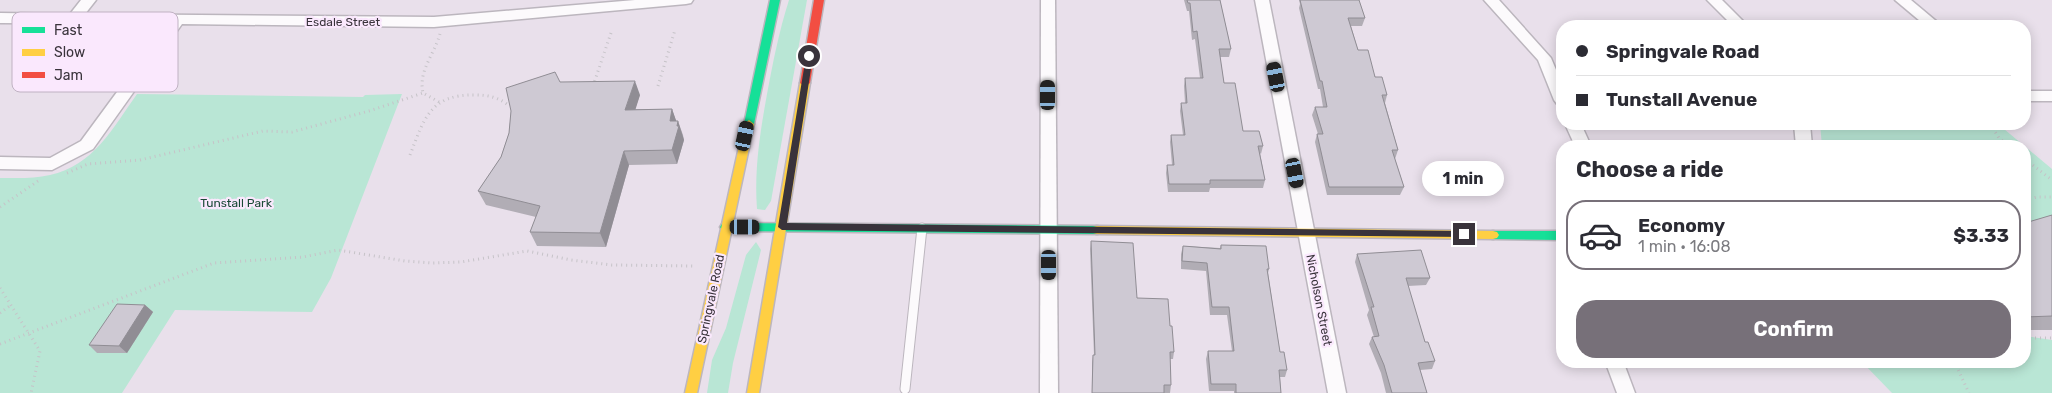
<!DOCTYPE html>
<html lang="en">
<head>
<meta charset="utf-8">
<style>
  body { margin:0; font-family:Rubik,sans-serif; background:#f7f7f7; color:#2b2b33; height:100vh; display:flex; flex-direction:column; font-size:19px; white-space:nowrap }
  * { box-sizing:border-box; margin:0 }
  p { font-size:16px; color:#7c7c81 }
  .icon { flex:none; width:28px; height:28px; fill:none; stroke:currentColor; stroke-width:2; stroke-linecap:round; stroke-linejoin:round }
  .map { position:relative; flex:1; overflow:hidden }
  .sheet { position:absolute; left:1556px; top:140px; width:475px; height:228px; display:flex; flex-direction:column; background:#fff; border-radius:20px; box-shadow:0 2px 12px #0003 }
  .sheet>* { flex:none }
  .guide { position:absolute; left:1556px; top:20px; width:475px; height:110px; border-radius:20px; box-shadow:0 2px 12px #0003; display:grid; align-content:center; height:110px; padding:0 20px; background:#fff }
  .end { position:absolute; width:22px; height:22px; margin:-11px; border:6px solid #39333b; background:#fff; box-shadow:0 0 0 2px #fff }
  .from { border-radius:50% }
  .bubble { position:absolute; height:35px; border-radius:18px; background:#fff; box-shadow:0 2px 12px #0003; font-size:16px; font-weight:700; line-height:35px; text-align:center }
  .car { position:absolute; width:15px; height:30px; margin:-15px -8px; border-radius:6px; box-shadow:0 0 4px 1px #0007; background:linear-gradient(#222 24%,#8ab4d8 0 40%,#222 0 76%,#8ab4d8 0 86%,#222 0) }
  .guide b { display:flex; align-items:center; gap:18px; height:48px; font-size:19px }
  .guide b+b { border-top:1px solid #e1e1e2 }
  .guide i { width:12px; height:12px; background:#2b2b33 }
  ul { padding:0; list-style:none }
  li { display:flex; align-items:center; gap:15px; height:70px; margin:0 10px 8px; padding:0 10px; border:2px solid transparent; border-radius:20px }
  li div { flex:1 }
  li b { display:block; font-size:19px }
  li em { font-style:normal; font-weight:700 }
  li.current { border-color:#777079 }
  li>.icon { width:45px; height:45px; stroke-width:1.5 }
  h2 { padding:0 20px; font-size:22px; line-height:60px }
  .primary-button { display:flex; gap:10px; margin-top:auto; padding:10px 20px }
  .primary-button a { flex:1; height:58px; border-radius:20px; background:#777079; color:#fff; font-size:20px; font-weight:700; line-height:58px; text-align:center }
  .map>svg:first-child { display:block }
  .green { fill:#b9e6d5 }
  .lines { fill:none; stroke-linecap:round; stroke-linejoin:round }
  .lane-casing { stroke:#bcb6be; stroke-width:11 }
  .street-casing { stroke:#bcb6be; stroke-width:3 }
  .fast-casing { stroke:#bcb6be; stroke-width:3 }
  .slow-casing { stroke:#bcb6be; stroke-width:3 }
  .jam-casing { stroke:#bcb6be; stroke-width:3 }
  .path { stroke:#c6c3c8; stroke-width:3; stroke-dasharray:1 4; stroke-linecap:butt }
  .lane { stroke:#fcfafc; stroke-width:9 }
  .street { fill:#fcfafc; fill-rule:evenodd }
  .fast { fill:#16e098; fill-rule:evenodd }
  .slow { fill:#ffcf43; fill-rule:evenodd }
  .jam { fill:#f24e42; fill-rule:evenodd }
  .wall { fill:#b1adb5 }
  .shaded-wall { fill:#908d94 }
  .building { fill:#cec9d3; stroke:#908d94 }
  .route { fill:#39333b }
  .labels { text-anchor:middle; stroke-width:4.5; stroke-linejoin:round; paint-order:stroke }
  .street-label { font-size:12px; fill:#39333b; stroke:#fae8fd }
  .park-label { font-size:12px; fill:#1a4936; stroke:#fae8fd }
  .key { fill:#fae8fd; stroke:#c0b2c3; stroke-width:1 }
  .key-label { font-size:14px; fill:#39333b }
</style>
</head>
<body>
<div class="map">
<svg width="2052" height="393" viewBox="0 0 2052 393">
  <rect width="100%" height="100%" fill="#e9e0eb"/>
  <g class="green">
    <path d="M789 0H807L771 201 765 210 757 209C754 170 760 133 767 94 773 62 779 31 789 0Z"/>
    <path d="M137 94 363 97 365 95 402 94 331 278 312 312 175 310 122 393H0V178C16 178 34 179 50 175 93 166 113 128 137 94Z"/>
    <polygon points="1820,124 1998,124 2052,169 2052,227 2025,224 2025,146 1822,146"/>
    <polygon points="756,242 761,250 733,363 728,393 707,393 712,360 726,328 746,255"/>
    <polygon points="2025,336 2052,340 2052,393 1892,393 1861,361 2025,361"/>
  </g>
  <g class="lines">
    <defs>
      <polyline id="lane" points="905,389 922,228"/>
      <g id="street">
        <polygon points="81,0 96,0 85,14 434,17 635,0 693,0 691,3 686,4 434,27 182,24 93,149 52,170 0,169 0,157 50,158 81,141 167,24 0,23 0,13 70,14"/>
        <polygon points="1041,0 1055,0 1058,393 1040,393"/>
        <polygon points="1255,0 1269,0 1346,393 1328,393"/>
        <polygon points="1484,0 1499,0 1551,58 1562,84 1562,105 1557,104 1554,100 1538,60"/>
        <polygon points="1707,0 1722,0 1748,26 1733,26"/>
        <polygon points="1895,0 1911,0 1942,26 1926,26"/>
        <rect x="2025" y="91" width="27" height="10"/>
        <polygon points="1565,124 1581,124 1591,146 1575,146"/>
        <polygon points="1794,124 1810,124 1812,146 1796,146"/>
        <polygon points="1605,361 1623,361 1635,393 1617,393"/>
      </g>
      <g id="fast">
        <polygon points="770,0 780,0 754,124 749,128 744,124"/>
        <polygon points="726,223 1097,226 1101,227 1103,230 1101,233 1097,234 726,231 722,230 720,227 722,224"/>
        <polygon points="1493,231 1562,231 1562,240 1493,239 1489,238 1487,235 1489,232"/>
      </g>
      <g id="slow">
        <polygon points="805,79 810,83 759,393 747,393 800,83"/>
        <polygon points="749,120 754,124 697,393 685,393 744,124"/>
        <polygon points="1097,226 1493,231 1497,232 1499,235 1497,238 1493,239 1097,234 1093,233 1091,230 1093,227"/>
      </g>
      <polygon id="jam" points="814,0 824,0 810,83 805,87 800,83"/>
    </defs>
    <use href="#lane" class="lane-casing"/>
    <use href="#street" class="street-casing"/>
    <use href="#fast" class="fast-casing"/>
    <use href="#slow" class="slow-casing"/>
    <use href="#jam" class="jam-casing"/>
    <g class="path">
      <polyline points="593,86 612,30"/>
      <polyline points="658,86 675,30"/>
      <path d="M439 102 423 93C418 71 434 55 440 34"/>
      <polyline points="1990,124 1999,138 2009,146"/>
      <path d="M410 155C424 119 430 94 475 95 488 95 498 97 508 105"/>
      <polyline points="2025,159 2052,180"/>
      <polyline points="67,173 88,164 140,160 263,131 292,132 369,111 423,93"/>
      <polyline points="2025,200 2037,197 2052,197"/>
      <polyline points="0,207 41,179"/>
      <polyline points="0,288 40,351 31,393"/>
      <polyline points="0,313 11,305"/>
      <polyline points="2025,338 2052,338"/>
      <polyline points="0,344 214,263 303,257 338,250 405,261 432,263 461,262 527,251 571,260 612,265 694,266"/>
      <polyline points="1954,361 1969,393"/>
    </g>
    <use href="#lane" class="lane"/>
    <use href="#street" class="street"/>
    <use href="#fast" class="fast"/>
    <use href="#slow" class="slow"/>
    <use href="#jam" class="jam"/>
  </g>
  <g class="wall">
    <polygon points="1184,0 1220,0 1231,49 1229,57 1220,57 1224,83 1243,131 1263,146 1261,154 1260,153 1265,180 1263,188 1210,188 1209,192 1168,192 1166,173 1167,165 1172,165 1170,142 1171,135 1183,135 1180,111 1181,103 1185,103 1184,86 1185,78 1200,78 1195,39 1192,40 1189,11 1187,11"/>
    <polygon points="1299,0 1359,0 1365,18 1362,26 1351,26 1358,50 1387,95 1385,103 1398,150 1395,159 1404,187 1400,195 1327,195 1315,142 1317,134 1318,134 1312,115 1315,107 1323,107 1320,89 1318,89 1299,8 1300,4"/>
    <polygon points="560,82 640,95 635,109 672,109 676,121 678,121 683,135 684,140 677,164 629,165 606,247 537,246 530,232 536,217 486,205 478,191 501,157 509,133 511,111"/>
    <polygon points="2052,215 2052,330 2025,330 2025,223"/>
    <polygon points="1091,241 1137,298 1170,326 1174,352 1173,359 1170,359 1171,385 1170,393 1092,393 1092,363 1093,355 1094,355 1090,249"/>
    <polygon points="1221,245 1269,269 1268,273 1280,352 1287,370 1285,377 1280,377 1281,393 1234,393 1234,391 1209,391 1206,359 1208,351 1232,351 1227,315 1210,315 1206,271 1181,269 1181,254 1183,246 1220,248"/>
    <polygon points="1357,254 1430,278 1426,285 1408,286 1425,342 1435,361 1432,369 1420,370 1427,393 1386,393 1381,373 1369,344 1372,337 1374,337 1367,315 1369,310 1355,262"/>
    <polygon points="145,305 153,312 127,353 97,353 89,345"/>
  </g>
  <g class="shaded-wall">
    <polygon points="635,81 640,95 631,124 625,110"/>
    <polygon points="672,109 677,123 670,121"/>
    <polygon points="678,121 684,140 677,164 672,150"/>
    <polygon points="624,151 629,165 606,247 600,233"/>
    <polygon points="145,305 153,312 127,353 119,346"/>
  </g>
  <g class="building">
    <polygon points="1187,0 1220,0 1231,49 1219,49 1224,83 1235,83 1243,131 1259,131 1263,146 1258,146 1265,180 1210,180 1210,184 1169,184 1167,165 1174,165 1171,135 1185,135 1181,103 1187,103 1185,78 1203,78 1197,31 1193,32 1190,3 1188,3"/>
    <polygon points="1300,0 1359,0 1365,18 1348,18 1358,50 1368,50 1375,77 1382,77 1387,95 1382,95 1398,150 1392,150 1404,187 1329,187 1317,134 1323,134 1315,107 1327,107 1322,81 1320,81"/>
    <polygon points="555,72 560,82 635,81 625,110 672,109 670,121 678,121 677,126 679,126 672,150 624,151 600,233 530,232 540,206 478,191 501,157 509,133 511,111 506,88"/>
    <polygon points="2052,215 2052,316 2025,317 2025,223"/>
    <polygon points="1091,241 1133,243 1137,298 1168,299 1170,326 1172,326 1174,352 1170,352 1171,385 1164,385 1164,393 1092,393 1093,355 1095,355"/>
    <polygon points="1221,245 1266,246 1269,269 1267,269 1280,352 1284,352 1287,370 1279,370 1281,393 1236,393 1236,384 1211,384 1208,351 1234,351 1229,307 1212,307 1207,263 1182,261 1183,246 1221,249"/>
    <polygon points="1421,250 1430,278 1406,278 1425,342 1428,342 1435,361 1418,363 1427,393 1392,393 1384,365 1372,337 1379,336 1371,307 1374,307 1357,254"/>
    <polygon points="117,304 145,305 119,346 89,345"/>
  </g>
  <polygon class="route" points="809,53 813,56 787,223 1464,231 1468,234 1464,237 782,230 778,227 806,56"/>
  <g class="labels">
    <g class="street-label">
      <text x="343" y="26">Esdale Street</text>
      <text transform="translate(711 299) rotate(-78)" y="4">Springvale Road</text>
      <text transform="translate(1319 300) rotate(79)" y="4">Nicholson Street</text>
    </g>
    <g class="park-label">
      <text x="236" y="207">Tunstall Park</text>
    </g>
  </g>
  <rect x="12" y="12" width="166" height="80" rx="8" class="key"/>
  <rect x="22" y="27" width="23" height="6" fill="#16e098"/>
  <rect x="22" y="49" width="23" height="7" fill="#ffcf43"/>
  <rect x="22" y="72" width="23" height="6" fill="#f24e42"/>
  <g class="key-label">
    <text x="54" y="35">Fast</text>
    <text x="54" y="57">Slow</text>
    <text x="54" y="80">Jam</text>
  </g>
</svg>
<i class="end from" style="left:809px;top:56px"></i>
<i class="end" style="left:1464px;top:234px"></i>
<div class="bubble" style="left:1422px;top:161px;width:82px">1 min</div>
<i class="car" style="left:1276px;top:77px;rotate:349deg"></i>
<i class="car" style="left:1048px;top:95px;rotate:0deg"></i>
<i class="car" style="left:745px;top:136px;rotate:12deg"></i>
<i class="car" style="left:1295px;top:173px;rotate:169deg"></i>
<i class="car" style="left:745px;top:227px;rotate:90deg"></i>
<i class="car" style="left:1049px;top:265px;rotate:180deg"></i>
<div class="guide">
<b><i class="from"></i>Springvale Road</b>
<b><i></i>Tunstall Avenue</b>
</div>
<section class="sheet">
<h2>Choose a ride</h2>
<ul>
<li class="current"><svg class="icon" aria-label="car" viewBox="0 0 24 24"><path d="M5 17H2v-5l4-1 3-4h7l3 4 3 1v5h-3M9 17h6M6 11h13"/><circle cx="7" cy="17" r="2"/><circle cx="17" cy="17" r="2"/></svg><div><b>Economy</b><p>1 min · 16:08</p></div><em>$3.33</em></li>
</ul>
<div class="primary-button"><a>Confirm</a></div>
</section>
</div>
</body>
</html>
